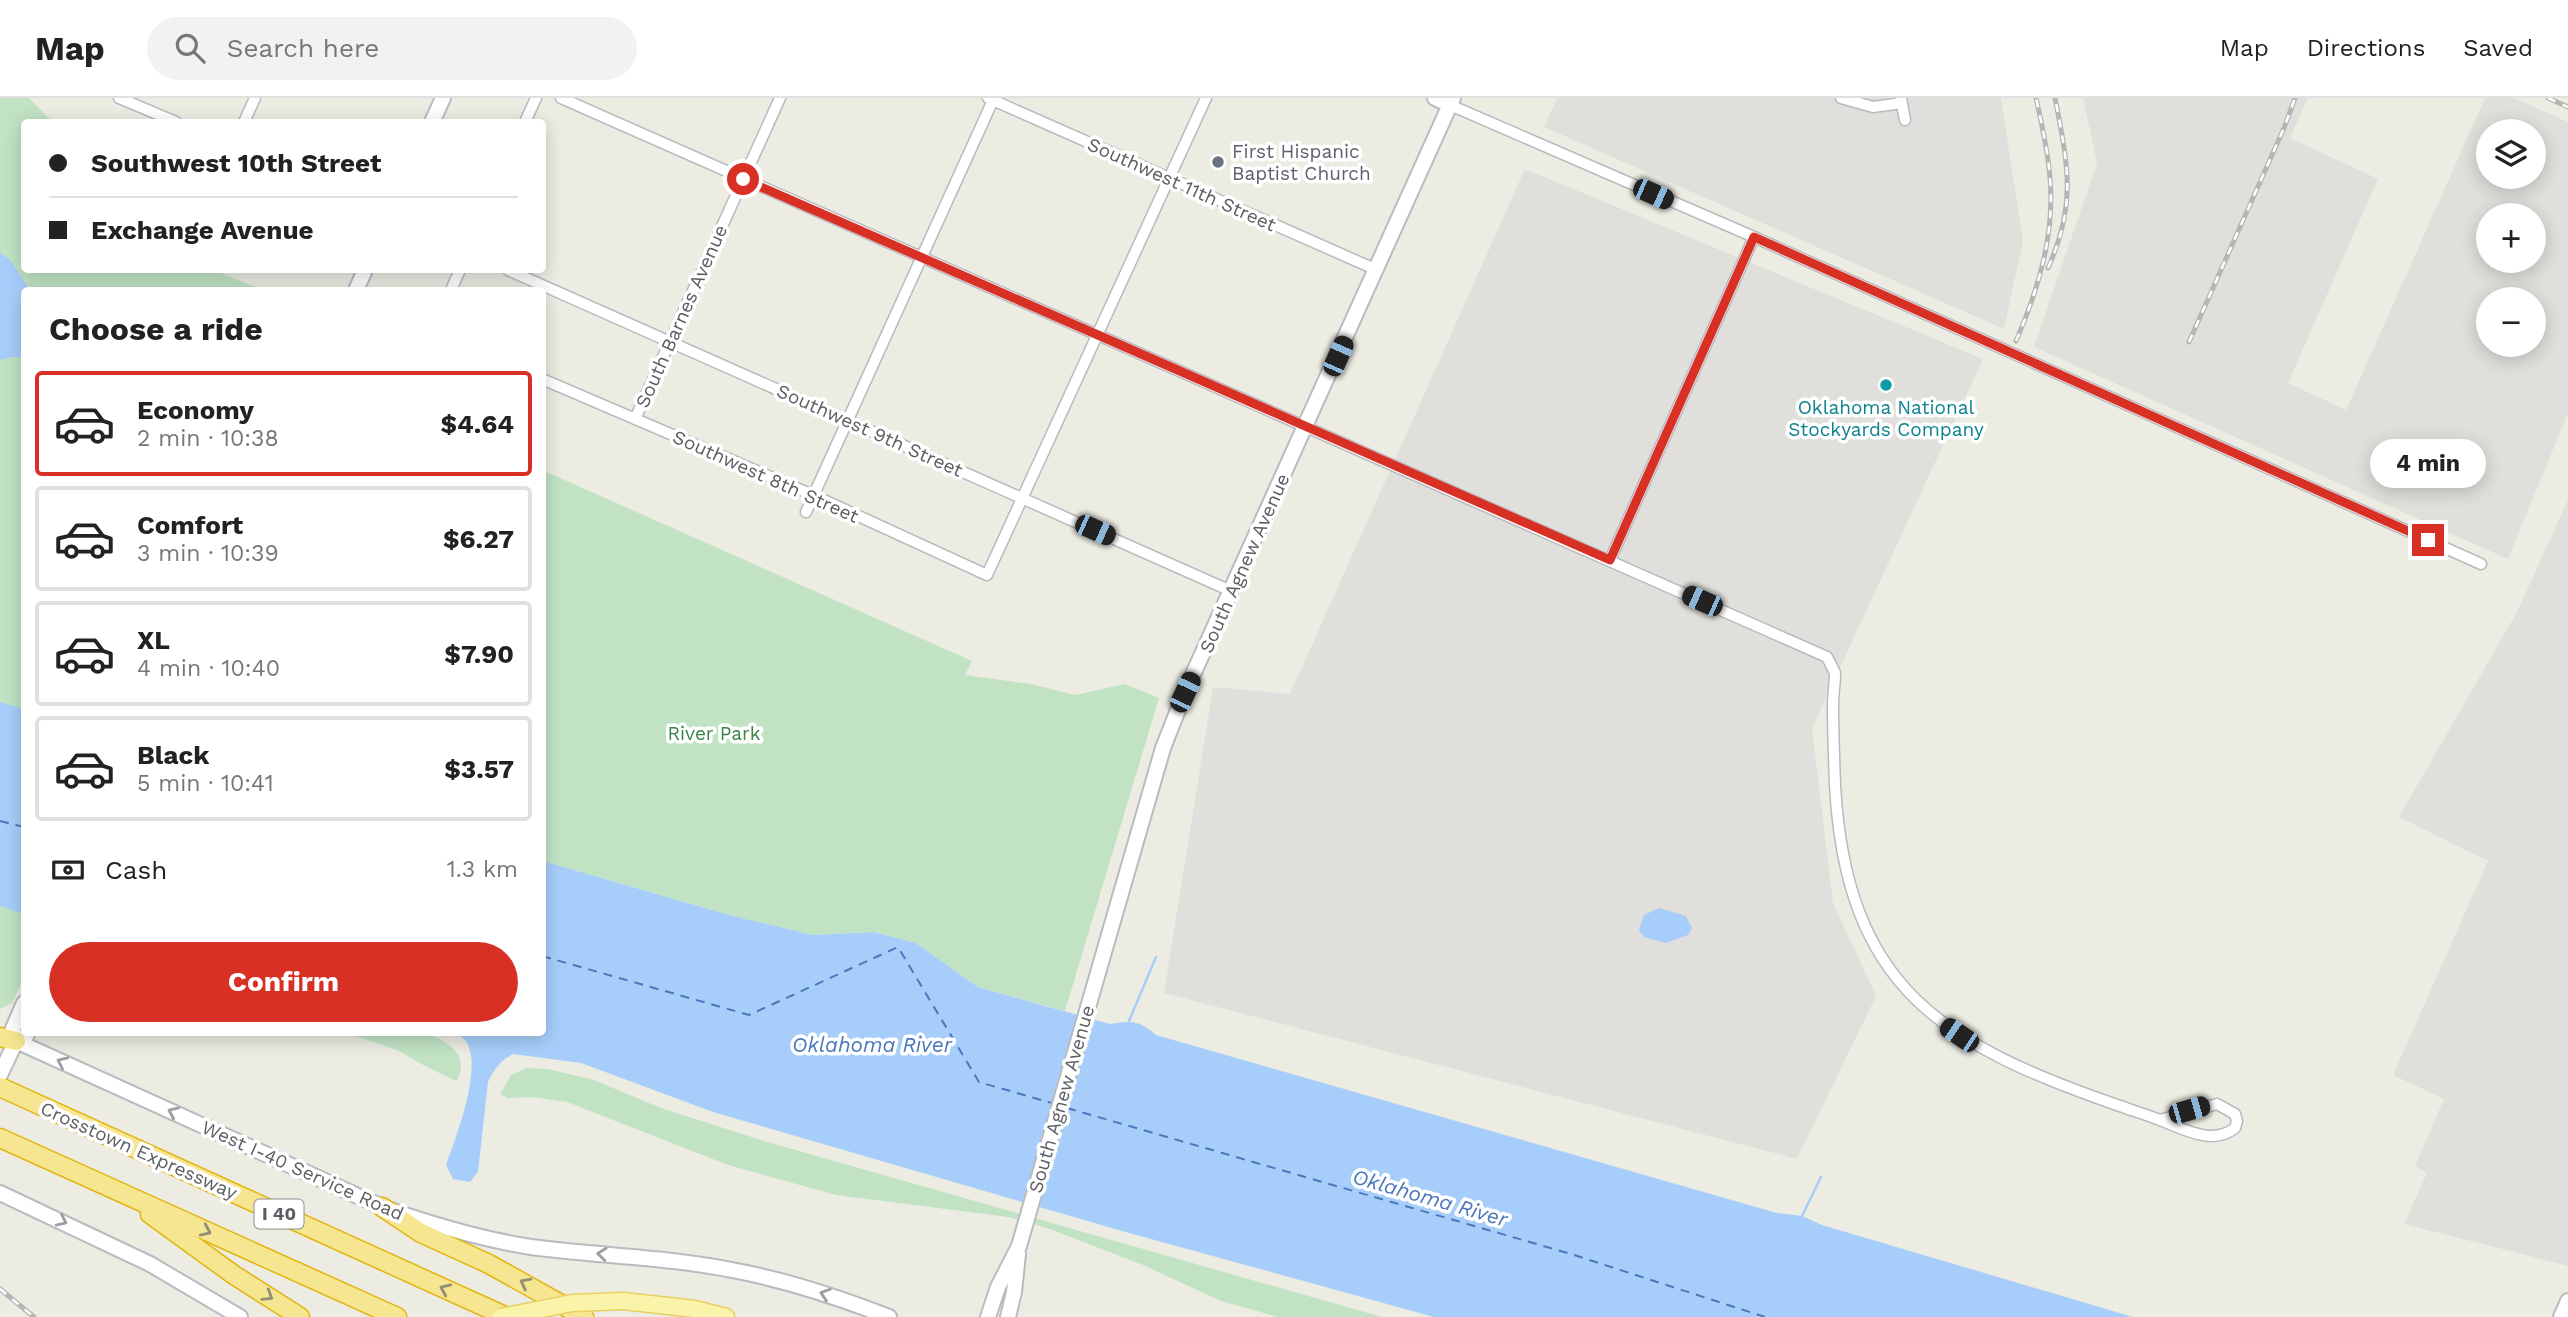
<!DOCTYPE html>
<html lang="en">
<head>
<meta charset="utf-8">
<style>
  body { margin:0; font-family:"Work Sans",sans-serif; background:#f2f2f2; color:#222; height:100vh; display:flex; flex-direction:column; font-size:26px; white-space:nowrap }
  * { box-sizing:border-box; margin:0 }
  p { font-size:23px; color:#767676 }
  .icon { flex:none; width:38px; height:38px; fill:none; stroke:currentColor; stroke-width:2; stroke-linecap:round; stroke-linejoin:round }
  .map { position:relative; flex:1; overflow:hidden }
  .panel { position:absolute; left:21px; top:189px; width:525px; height:749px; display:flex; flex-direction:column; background:#fff; border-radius:7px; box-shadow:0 4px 18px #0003 }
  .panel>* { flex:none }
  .guide { position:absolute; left:21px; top:21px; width:525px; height:154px; border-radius:7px; box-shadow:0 4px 18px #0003; display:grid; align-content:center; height:154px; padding:0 28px; background:#fff }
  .tools { position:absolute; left:2476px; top:21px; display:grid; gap:14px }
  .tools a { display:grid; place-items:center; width:70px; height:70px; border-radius:50%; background:#fff; box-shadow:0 4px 18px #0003; font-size:35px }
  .end { position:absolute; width:32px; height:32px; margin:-16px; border:9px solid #d93025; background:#fff; box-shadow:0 0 0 4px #fff }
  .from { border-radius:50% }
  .bubble { position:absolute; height:49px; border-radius:24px; background:#fff; box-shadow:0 4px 18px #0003; font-size:23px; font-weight:700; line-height:49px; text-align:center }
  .car { position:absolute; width:21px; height:42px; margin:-21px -10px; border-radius:9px; box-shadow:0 0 5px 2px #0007; background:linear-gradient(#222 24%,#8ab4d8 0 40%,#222 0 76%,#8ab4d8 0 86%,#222 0) }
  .guide b { display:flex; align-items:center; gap:24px; height:66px; font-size:26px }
  .guide b+b { border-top:2px solid #e0e0e0 }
  .guide i { width:18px; height:18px; background:#222 }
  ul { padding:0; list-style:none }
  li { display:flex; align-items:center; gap:21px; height:105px; margin:0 14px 10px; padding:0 14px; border:4px solid #e0e0e0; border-radius:7px }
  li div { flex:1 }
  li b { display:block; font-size:26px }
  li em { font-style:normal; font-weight:700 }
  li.current { border-color:#d93025 }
  li>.icon { width:63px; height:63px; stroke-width:1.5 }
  h2 { padding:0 28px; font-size:32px; line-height:84px }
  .pay { display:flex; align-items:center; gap:18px; height:77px; padding:0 28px; font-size:26px }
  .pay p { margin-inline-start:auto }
  .primary-button { display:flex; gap:14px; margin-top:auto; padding:14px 28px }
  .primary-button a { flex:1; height:80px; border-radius:42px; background:#d93025; color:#fff; font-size:28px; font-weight:700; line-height:80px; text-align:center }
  header { display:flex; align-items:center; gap:42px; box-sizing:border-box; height:98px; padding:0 35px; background:#fff; border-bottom:2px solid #e0e0e0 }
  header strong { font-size:33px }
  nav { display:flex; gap:38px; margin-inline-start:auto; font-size:24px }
  .search { width:490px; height:63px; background:#f2f2f2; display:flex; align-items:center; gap:18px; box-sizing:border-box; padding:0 24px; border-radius:38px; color:#767676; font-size:26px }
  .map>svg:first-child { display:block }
  .industrial { fill:#e1dfdb; fill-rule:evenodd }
  .green { fill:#c1e3c4 }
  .water { fill:#a7cefa }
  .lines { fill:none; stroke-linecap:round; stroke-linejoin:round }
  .stream { stroke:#a7cefa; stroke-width:2.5 }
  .ferry { stroke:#4b77bc; stroke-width:2; stroke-dasharray:9 7; stroke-linecap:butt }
  .street-casing { stroke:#b8babf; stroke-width:13 }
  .secondary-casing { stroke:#b9bbc1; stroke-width:18 }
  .primary-casing { stroke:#e9cf61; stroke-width:19 }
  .highway-casing { stroke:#e3b40e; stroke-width:21 }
  .street { stroke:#fff; stroke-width:10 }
  .secondary { stroke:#fff; stroke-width:14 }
  .primary { stroke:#faf4ab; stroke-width:16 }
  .highway { stroke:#f6e691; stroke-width:18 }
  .rail-casing { stroke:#b4b5b5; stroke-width:5 }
  .rail { stroke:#fff; stroke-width:2.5; stroke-dasharray:8; stroke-linecap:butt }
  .primary-bridge-casing { stroke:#e9cf61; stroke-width:19; stroke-linecap:butt }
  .primary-bridge { stroke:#faf4ab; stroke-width:16 }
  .oneway { stroke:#9d9ea1 }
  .oneway2 { stroke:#918e73 }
  .route { stroke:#d93025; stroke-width:9 }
  .worship-dot { fill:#6b7280; stroke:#fff; stroke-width:2.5 }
  .culture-dot { fill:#0f9aa8; stroke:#fff; stroke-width:2.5 }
  .labels { text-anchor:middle; stroke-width:7; stroke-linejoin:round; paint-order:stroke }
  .shield { fill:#fff; stroke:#8c8e92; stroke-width:2 }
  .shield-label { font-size:18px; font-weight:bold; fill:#5b5e63 }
  .worship-label { font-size:19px; fill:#5b616d; stroke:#fff; text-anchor:start }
  .street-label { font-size:19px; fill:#5b5e63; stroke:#fff }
  .culture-label { font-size:19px; fill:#0d838f; stroke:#fff }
  .park-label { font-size:19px; fill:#3a8344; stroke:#fff }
  .water-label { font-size:21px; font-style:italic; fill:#4b77bc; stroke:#fff }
</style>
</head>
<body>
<header>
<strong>Map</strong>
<div class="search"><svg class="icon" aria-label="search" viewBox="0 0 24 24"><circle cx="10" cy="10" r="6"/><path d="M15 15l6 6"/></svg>Search here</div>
<nav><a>Map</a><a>Directions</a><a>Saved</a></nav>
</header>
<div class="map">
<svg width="2568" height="1219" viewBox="0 0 2568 1219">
  <rect width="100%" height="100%" fill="#edece3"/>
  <g class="industrial">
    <polygon points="1557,0 2001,0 2023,143 2004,231 1544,29"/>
    <path d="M2083 0H2308L2290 40 2378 81 2288 285 2346 312 2485 0H2514L2568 24V315L2508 461 2034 249 2097 65ZM2534 33V79H2488V33ZM2488 117H2534V163H2488ZM2534 201V247H2488V201Z"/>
    <polygon points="1525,71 1983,261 1812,630 1833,805 1876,898 1797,1061 1164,895 1213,589 1290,596"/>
    <polygon points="2568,402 2568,1168 2404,1126 2427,1075 2415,1068 2444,1001 2393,977 2488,763 2399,719 2517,514"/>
  </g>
  <g class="green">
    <polygon points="0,0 29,0 53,24 24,24 24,172 215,172 257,190 256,192 24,192 24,880 12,905 0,911"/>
    <polygon points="542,372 972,563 965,577 1031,586 1075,597 1125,586 1159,600 1065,913 978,889 916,845 874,834 813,837 729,817 543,763"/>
    <path d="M422 934C444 941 470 954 458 981L456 983 425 968 397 952 346 935Z"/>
    <polygon points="527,970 548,971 594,982 661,1010 764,1043 1382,1219 1278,1219 1221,1203 1143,1167 1047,1130 1008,1119 836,1097 728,1067 567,1004 531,999 508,1000 500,996 511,977"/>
  </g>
  <g class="water">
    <polygon points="0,154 11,163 30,192 24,192 24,259 11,259 0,262"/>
    <polygon points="0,604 24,611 24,816 0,808"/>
    <path d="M543 763 729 817 813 837 874 834 916 845 978 889 1110 926C1131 922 1141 923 1156 937L1777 1115 1802 1118 1822 1127 2133 1219H1434L1122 1133 713 1014 581 965 513 956C500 963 494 971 488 984L478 1074 470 1084 453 1081 446 1067C456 1039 481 975 468 947 466 942 461 939 457 935L542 934Z"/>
    <polygon points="1659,810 1686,818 1692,830 1688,837 1666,845 1644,839 1639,832 1644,817"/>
  </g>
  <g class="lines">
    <g class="stream">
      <polyline points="1129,923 1156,859"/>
      <polyline points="1802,1118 1821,1079"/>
    </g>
    <g class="ferry">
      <polyline points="0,723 24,729"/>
      <polyline points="542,858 749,917 898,849 979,984 1055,1006"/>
      <polyline points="1067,1010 1571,1156 1765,1219"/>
    </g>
    <defs>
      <g id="street">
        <polyline points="119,0 176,24"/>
        <path d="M561 0 1827 559 1835 575C1835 586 1833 596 1833 607 1833 633 1834 660 1835 687 1846 890 1943 947 2120 1008 2134 1013 2147 1017 2160 1022 2184 1031 2212 1048 2235 1030L2237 1023 2235 1016 2217 1006 2160 1022"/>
        <polyline points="988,0 1377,172"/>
        <polyline points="1841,0 1873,9 1902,5"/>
        <polyline points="1901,1 1905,22"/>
        <polyline points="1450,7 1754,139 2481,466"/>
        <polyline points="244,24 255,0"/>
        <polyline points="525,24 536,0"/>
        <polyline points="508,172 1231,493"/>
        <polyline points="451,192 460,172"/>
        <polyline points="542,281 815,398 987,477 1206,0"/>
        <polyline points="635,321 780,0"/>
        <polyline points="806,414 994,0"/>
        <polyline points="1610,462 1754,139"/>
      </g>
      <g id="secondary">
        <polyline points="1435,0 1450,7"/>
        <polyline points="432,24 443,0"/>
        <polyline points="356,192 365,172"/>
        <path d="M16 943 382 1109C430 1126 480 1141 531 1149 599 1158 669 1159 737 1173 789 1183 840 1200 889 1219"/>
        <polyline points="16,943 12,933 24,905"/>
        <polyline points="0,977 16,943 26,938 28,934"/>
        <polyline points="0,1095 150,1166 240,1219"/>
        <polyline points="988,1219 998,1189 1019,1148 1163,650 1185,594 1453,0"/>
        <polyline points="1008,1219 1014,1194 1018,1156"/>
        <polyline points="2561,1219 2568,1203"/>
      </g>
      <polyline id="primary" points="623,1203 695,1211 726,1219"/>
      <g id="highway">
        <polyline points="0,939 16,943"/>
        <polyline points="0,989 507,1219"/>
        <polyline points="0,1040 397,1219"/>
        <polyline points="382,1109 421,1135 489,1166 584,1219"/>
        <polyline points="150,1116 234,1177 300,1219"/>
      </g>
    </defs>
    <use href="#street" class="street-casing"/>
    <use href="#secondary" class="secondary-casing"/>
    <use href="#primary" class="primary-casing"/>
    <use href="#highway" class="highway-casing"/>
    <use href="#street" class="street"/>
    <use href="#secondary" class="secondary"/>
    <use href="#primary" class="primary"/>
    <use href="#highway" class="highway"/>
    <defs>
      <g id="rail">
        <polyline points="2548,0 2568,9"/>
        <path d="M2048 170C2077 106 2068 67 2055 0"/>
        <path d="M2016 243C2038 192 2055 137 2050 80 2048 53 2042 27 2036 0"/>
        <polyline points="2189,244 2284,30 2295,0"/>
        <polyline points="0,1191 34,1219"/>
      </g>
    </defs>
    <use href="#rail" class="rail-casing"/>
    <use href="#rail" class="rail"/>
    <defs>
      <polyline id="primary-bridge" points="501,1219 572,1205 623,1203"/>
    </defs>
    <use href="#primary-bridge" class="primary-bridge-casing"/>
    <use href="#primary-bridge" class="primary-bridge"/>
  </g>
  <defs><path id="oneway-chevron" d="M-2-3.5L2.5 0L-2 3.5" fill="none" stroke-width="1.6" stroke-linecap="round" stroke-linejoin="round" transform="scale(1.75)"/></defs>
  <g class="oneway">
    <use href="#oneway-chevron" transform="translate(62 964) rotate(-155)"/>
    <use href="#oneway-chevron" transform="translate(173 1014) rotate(-156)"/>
    <use href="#oneway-chevron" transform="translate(62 1123) rotate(25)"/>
    <use href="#oneway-chevron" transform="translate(602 1156) rotate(-174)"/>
    <use href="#oneway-chevron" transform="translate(825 1196) rotate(-162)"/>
  </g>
  <g class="oneway2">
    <use href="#oneway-chevron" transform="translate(206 1133) rotate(24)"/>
    <use href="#oneway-chevron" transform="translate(525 1185) rotate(-152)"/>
    <use href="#oneway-chevron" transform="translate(445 1191) rotate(-156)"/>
    <use href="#oneway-chevron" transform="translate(268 1198) rotate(32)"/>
  </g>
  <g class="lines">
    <polyline class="route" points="743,81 1610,462 1754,139 2428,442"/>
  </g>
  <circle class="worship-dot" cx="1218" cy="64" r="7"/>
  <circle class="culture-dot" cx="1886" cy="287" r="7"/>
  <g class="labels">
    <rect class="shield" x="254.5" y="1101.5" width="49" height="29" rx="5"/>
    <g class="shield-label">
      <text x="279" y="1122">I 40</text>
    </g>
    <g class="worship-label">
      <text x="1232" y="60">First Hispanic<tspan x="1232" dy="22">Baptist Church</tspan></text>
    </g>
    <g class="street-label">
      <text transform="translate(1182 86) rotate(24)" y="7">Southwest 11th Street</text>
      <text transform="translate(681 218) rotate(-66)" y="7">South Barnes Avenue</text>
      <text transform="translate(870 332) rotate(24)" y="7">Southwest 9th Street</text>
      <text transform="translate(766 378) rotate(24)" y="7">Southwest 8th Street</text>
      <text transform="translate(1244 465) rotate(-66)" y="7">South Agnew Avenue</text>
      <text transform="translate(1061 1001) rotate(-74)" y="7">South Agnew Avenue</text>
      <text transform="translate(139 1052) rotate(24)" y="7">Crosstown Expressway</text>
      <text transform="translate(303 1072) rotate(24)" y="7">West I-40 Service Road</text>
    </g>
    <g class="culture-label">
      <text x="1886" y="316">Oklahoma National<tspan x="1886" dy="22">Stockyards Company</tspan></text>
    </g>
    <g class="park-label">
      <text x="714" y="642">River Park</text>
    </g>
    <g class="water-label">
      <text x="872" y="954">Oklahoma River</text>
      <text transform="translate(1430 1100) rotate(16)" y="7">Oklahoma River</text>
    </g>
  </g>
</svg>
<div class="tools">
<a><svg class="icon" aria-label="layers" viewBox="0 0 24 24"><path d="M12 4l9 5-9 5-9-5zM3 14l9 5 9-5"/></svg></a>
<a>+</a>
<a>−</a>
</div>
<i class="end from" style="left:743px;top:81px"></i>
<i class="end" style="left:2428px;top:442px"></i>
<div class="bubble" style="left:2370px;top:341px;width:116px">4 min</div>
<i class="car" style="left:1653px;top:96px;rotate:114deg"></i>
<i class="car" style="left:1338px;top:258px;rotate:24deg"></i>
<i class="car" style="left:1095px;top:432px;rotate:114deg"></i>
<i class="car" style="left:1702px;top:503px;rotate:294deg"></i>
<i class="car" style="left:1185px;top:594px;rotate:25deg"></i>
<i class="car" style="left:1959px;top:937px;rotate:304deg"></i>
<i class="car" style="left:2189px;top:1012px;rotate:74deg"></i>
<div class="guide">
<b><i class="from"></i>Southwest 10th Street</b>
<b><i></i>Exchange Avenue</b>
</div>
<section class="panel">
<h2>Choose a ride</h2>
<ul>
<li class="current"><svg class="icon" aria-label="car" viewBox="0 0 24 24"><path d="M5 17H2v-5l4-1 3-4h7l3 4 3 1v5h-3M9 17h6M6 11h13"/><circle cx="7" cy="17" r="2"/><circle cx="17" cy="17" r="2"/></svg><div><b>Economy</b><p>2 min · 10:38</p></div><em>$4.64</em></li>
<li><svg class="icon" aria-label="car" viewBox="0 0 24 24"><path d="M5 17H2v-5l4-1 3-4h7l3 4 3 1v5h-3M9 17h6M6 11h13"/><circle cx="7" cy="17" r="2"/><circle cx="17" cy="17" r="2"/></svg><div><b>Comfort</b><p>3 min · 10:39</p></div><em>$6.27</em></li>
<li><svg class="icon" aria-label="car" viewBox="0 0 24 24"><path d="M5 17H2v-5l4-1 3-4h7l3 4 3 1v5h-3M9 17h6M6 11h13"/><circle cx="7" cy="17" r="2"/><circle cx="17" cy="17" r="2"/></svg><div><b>XL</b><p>4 min · 10:40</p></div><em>$7.90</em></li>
<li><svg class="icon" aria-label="car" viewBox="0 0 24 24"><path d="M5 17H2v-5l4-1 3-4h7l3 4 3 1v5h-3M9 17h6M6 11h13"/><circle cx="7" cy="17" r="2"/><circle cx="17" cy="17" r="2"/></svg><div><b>Black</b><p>5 min · 10:41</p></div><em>$3.57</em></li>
</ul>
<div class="pay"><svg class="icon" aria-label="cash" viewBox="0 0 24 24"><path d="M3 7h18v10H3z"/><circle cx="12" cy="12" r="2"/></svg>Cash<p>1.3 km</p></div>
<div class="primary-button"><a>Confirm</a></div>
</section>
</div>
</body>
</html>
